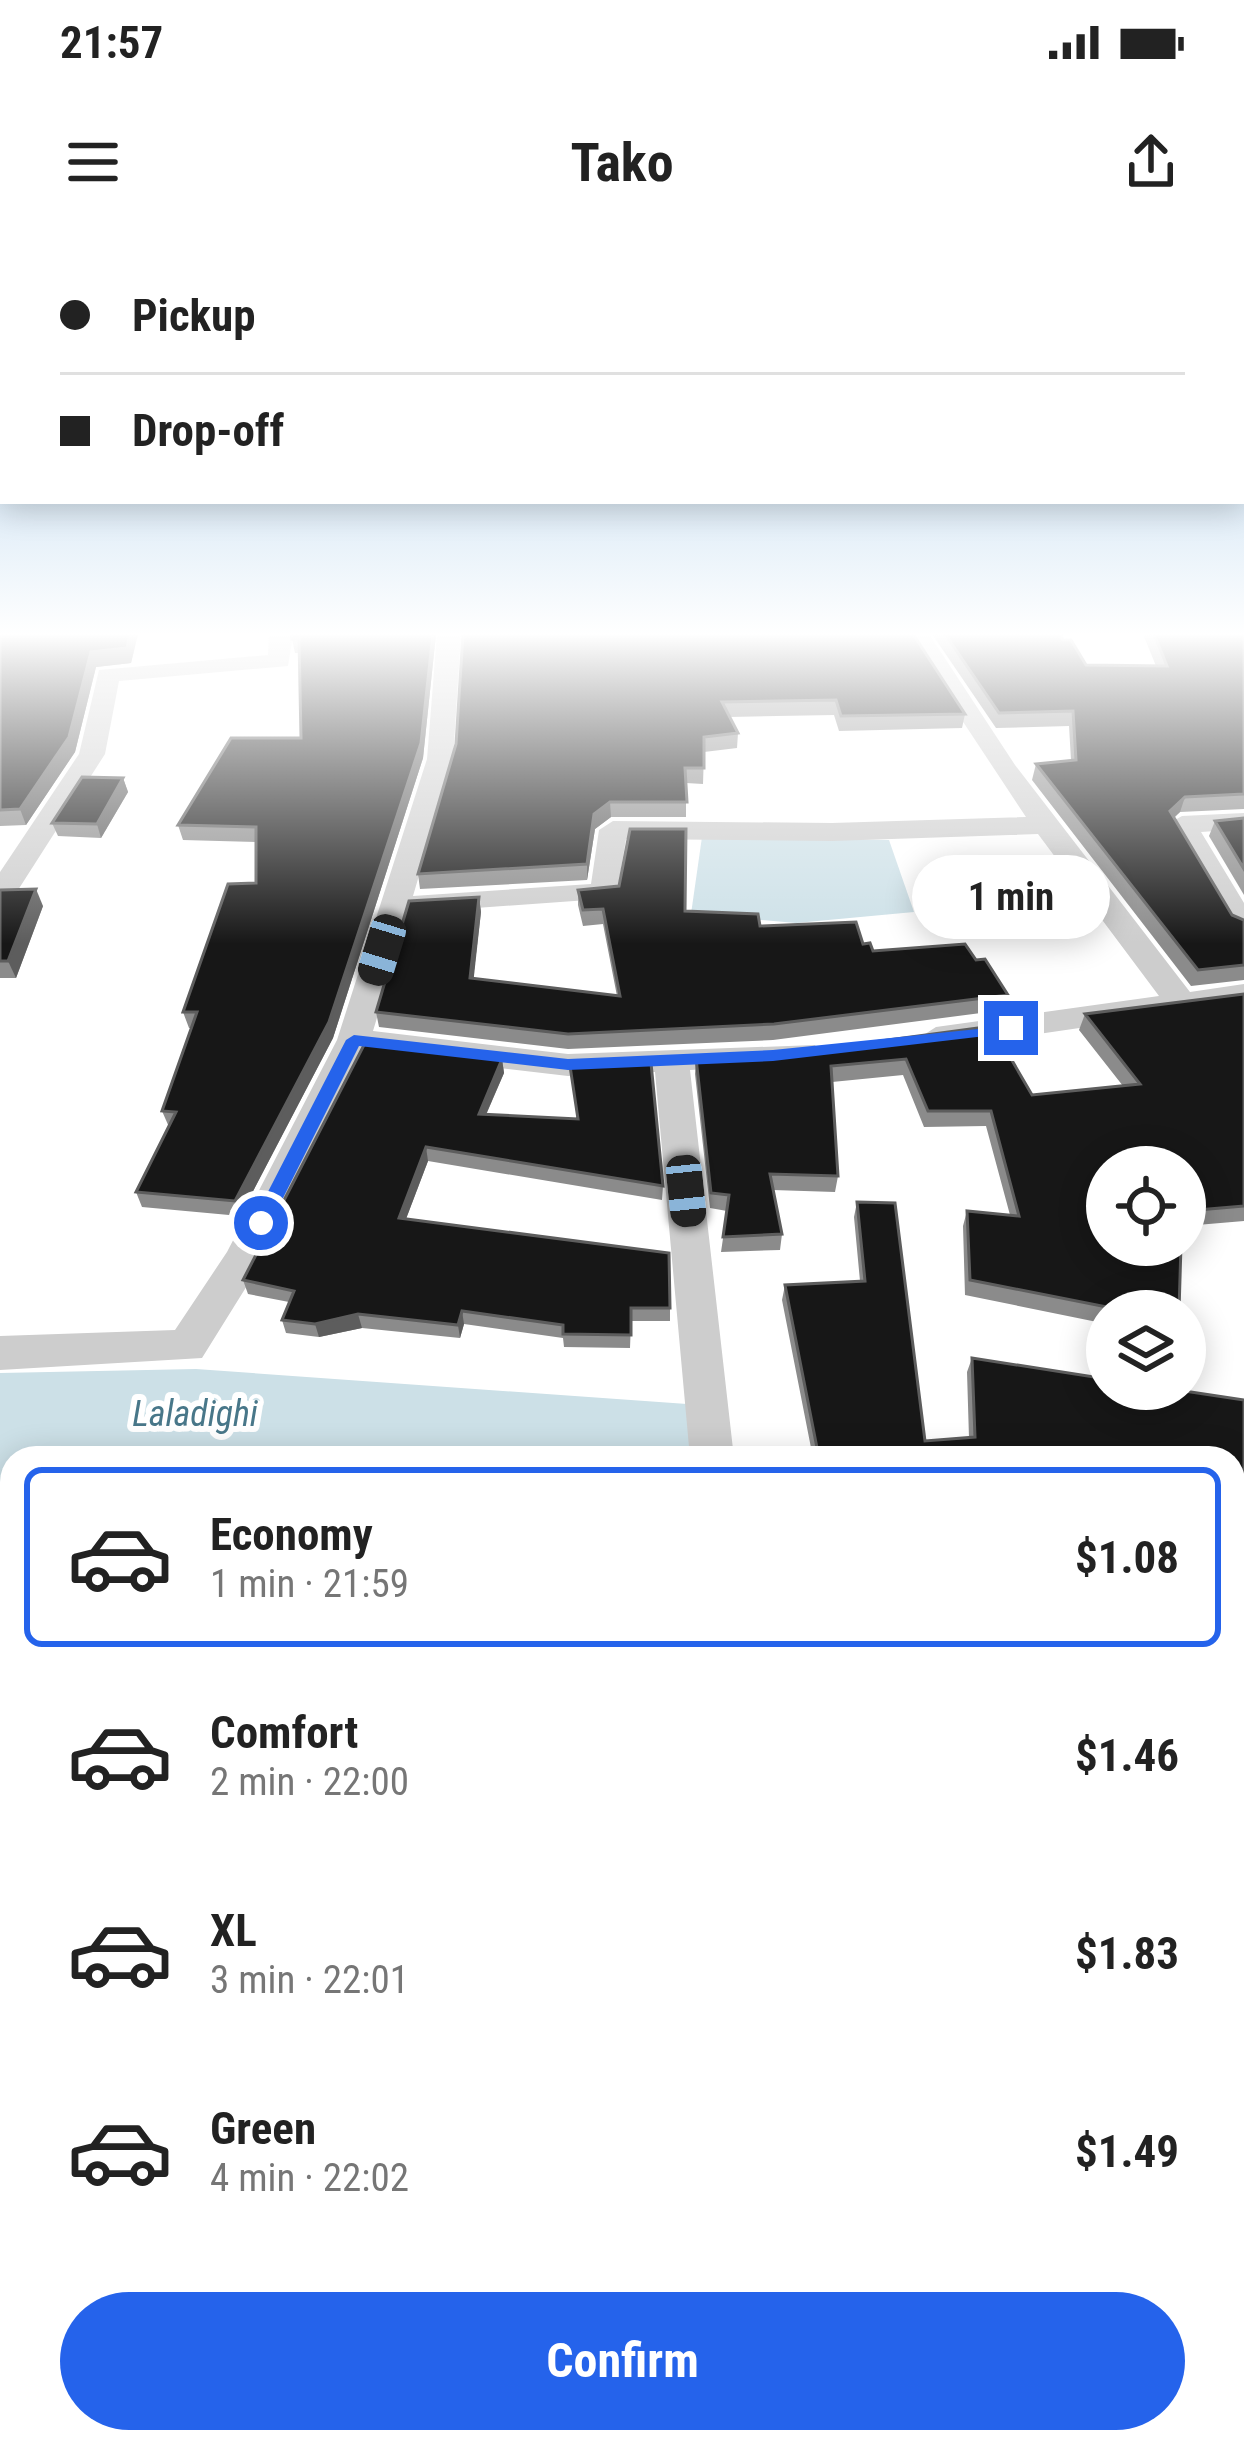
<!DOCTYPE html>
<html lang="en">
<head>
<meta charset="utf-8">
<style>
  body { margin:0; font-family:"Roboto Condensed",sans-serif; background:#f2f2f2; color:#222; height:100vh; display:flex; flex-direction:column; font-size:45px; white-space:nowrap }
  * { box-sizing:border-box; margin:0 }
  p { font-size:39px; color:#767676 }
  .icon { flex:none; width:66px; height:66px; fill:none; stroke:currentColor; stroke-width:2; stroke-linecap:round; stroke-linejoin:round }
  .map { position:relative; flex:1; overflow:hidden }
  .side { position:absolute; left:0px; top:1206px; width:1245px; height:1008px; display:flex; flex-direction:column; background:#fff; border-radius:36px 36px 0 0; box-shadow:0 6px 30px #0003 }
  .side>* { flex:none }
  .guide { position:absolute; left:0px; top:0px; width:1245px; height:264px; box-shadow:0 6px 30px #0003; display:grid; align-content:center; height:264px; padding:0 60px; background:#fff }
  .fabs { position:absolute; left:1086px; top:906px; display:grid; gap:24px }
  .fabs a { display:grid; place-items:center; width:120px; height:120px; border-radius:50%; background:#fff; box-shadow:0 6px 30px #0003; font-size:60px }
  .end { position:absolute; width:54px; height:54px; margin:-27px; border:15px solid #2563eb; background:#fff; box-shadow:0 0 0 6px #fff }
  .from { border-radius:50% }
  .bubble { position:absolute; height:84px; border-radius:42px; background:#fff; box-shadow:0 6px 30px #0003; font-size:39px; font-weight:700; line-height:84px; text-align:center }
  .car { position:absolute; width:36px; height:72px; margin:-36px -18px; border-radius:15px; box-shadow:0 0 9px 3px #0007; background:linear-gradient(#222 24%,#8ab4d8 0 40%,#222 0 76%,#8ab4d8 0 86%,#222 0) }
  .guide b { display:flex; align-items:center; gap:42px; height:114px; font-size:45px }
  .guide b+b { border-top:3px solid #e0e0e0 }
  .guide i { width:30px; height:30px; background:#222 }
  ul { padding:21px 0 0; list-style:none }
  li { display:flex; align-items:center; gap:36px; height:180px; margin:0 24px 18px; padding:0 36px; border:6px solid transparent; border-radius:18px }
  li div { flex:1 }
  li b { display:block; font-size:45px }
  li em { font-style:normal; font-weight:700 }
  li.active { border-color:#2563eb }
  li>.icon { width:108px; height:108px; stroke-width:1.5 }
  .primary-button { display:flex; gap:24px; margin-top:auto; padding:24px 60px }
  .primary-button a { flex:1; height:138px; border-radius:72px; background:#2563eb; color:#fff; font-size:48px; font-weight:700; line-height:138px; text-align:center }
  .status { display:flex; justify-content:space-between; align-items:center; height:84px; padding:0 60px; background:#fff; direction:ltr }
  .status svg { height:33px; fill:currentColor }
  header { display:flex; justify-content:space-between; align-items:center; height:156px; padding:0 60px; background:#fff; font-size:54px; font-weight:700 }
  .map>svg:first-child { display:block }
  .water { fill:#cce0e7 }
  .lines { fill:none; stroke-linecap:round; stroke-linejoin:round }
  .minor { fill:#cdcdcd; fill-rule:evenodd }
  .wall { fill:#8b8b8b }
  .shaded-wall { fill:#5d5d5d }
  .building { fill:#171717; stroke:#5d5d5d; stroke-width:3 }
  .route { fill:#2563eb }
  .labels { text-anchor:middle; stroke-width:12; stroke-linejoin:round; paint-order:stroke }
  .water-label { font-size:36px; font-style:italic; fill:#487789; stroke:#fff }
</style>
</head>
<body>
<div class="status"><b>21:57</b><svg viewBox="0 0 49 12"><path d="M0 12V9h3v3zM5 12V6h3v6zM10 12V3h3v9zM15 12V0h3v12zM26 1h20v11H26zM47 4h2v5h-2z"/></svg></div>
<header><svg class="icon" aria-label="menu" viewBox="0 0 24 24"><path d="M4 6h16M4 12h16M4 18h16"/></svg>Tako<svg class="icon" aria-label="share" viewBox="0 0 24 24"><path d="M12 15V3M7 8l5-5 5 5M5 13v7h14v-7"/></svg></header>
<div class="map">
<svg width="1244" height="2214" viewBox="0 0 1244 2214">
  <rect width="100%" height="100%" fill="#fff"/>
  <g class="water">
    <polygon points="702,597 889,600 914,672 796,683 691,674"/>
    <polygon points="196,1129 687,1164 695,1218 12,1218 12,1996 0,1996 0,1133"/>
  </g>
  <g class="lines">
    <g class="minor">
      <polygon points="269,394 293,394 288,426 119,441 105,514 11,661 0,664 0,632 79,514 99,430 268,415"/>
      <polygon points="437,394 461,394 453,519 413,656 591,644 599,590 613,581 832,583 1026,577 905,394 929,394 1015,525 1190,752 1244,744 1244,764 936,809 924,806 919,798 936,787 1159,756 1038,594 832,601 626,599 616,658 421,672 410,668 373,791 568,814 815,805 820,813 803,824 690,830 734,1218 690,1218 655,832 568,836 365,812 263,1020 202,1118 0,1130 0,1096 175,1090 227,1012 337,800 427,519"/>
      <polygon points="1244,573 1244,589 1201,592 1244,663 1244,697 1229,688 1168,584 1182,576"/>
      <polygon points="0,2002 12,2003 12,2069 0,2068"/>
    </g>
  </g>
  <g class="wall">
    <polygon points="0,394 138,394 131,423 96,427 75,512 26,585 0,586"/>
    <polygon points="291,394 436,394 423,518 333,798 240,976 142,967 136,952 169,887 162,871 192,788 189,788 183,772 256,643 256,602 183,600 178,585 301,498 299,413 295,413"/>
    <polygon points="463,394 965,474 962,488 839,491 834,475 729,477 738,493 737,508 704,512 703,544 686,543 686,577 611,577 595,589 587,640 420,649 418,634 456,504"/>
    <polygon points="932,394 1061,394 1063,400 1086,425 1156,426 1143,394 1244,394 1244,569 1180,572 1174,578 1232,675 1244,680 1244,740 1191,746 1032,540 1036,524 1071,520 1069,486 996,488"/>
    <polygon points="123,538 128,552 101,598 58,596 52,583"/>
    <polygon points="1244,578 1244,655 1209,596 1215,581"/>
    <polygon points="0,650 43,666 16,738 0,738"/>
    <polygon points="578,650 760,686 863,704 873,711 976,720 1008,755 1004,770 773,800 568,809 379,787 376,772 479,657 481,672 473,739 617,756 603,684 583,686 578,665"/>
    <polygon points="1244,754 1244,981 1185,986 1185,927 1107,927 1179,1071 1107,1071 1107,1084 965,1055 963,986 967,971 1010,975 986,886 924,887 903,835 832,842 838,936 835,952 773,950 782,994 780,1010 721,1012 727,971 710,968 695,834 696,818 776,815 992,786 1032,855 1123,846 1079,790 1085,774"/>
    <polygon points="502,819 504,833 486,875 577,879 570,826 663,946 662,960 428,921 406,979 670,1068 670,1081 631,1081 630,1108 564,1107 563,1098 464,1084 460,1098 362,1088 319,1097 286,1093 282,1080 289,1062 248,1054 243,1040"/>
    <polygon points="857,962 925,1201 969,1198 967,1132 972,1118 1244,1160 1244,1362 1240,1361 1239,1397 1244,1398 1244,1747 1233,1748 1233,1218 813,1218 782,1060 785,1045 860,1041 854,977"/>
    <polygon points="980,2202 1040,2202 1042,2210 1116,2202 1207,2202 1210,2214 982,2214"/>
  </g>
  <g class="shaded-wall">
    <polygon points="130,394 138,394 131,423 96,427 75,512 26,585 20,569 91,412"/>
    <polygon points="433,394 436,394 423,518 333,798 240,976 235,961"/>
    <polygon points="123,538 128,552 101,598 97,584"/>
    <polygon points="1185,557 1180,572 1164,586 1170,571"/>
    <polygon points="610,562 611,577 595,589 587,640 587,624 594,574"/>
    <polygon points="36,649 43,666 16,738 8,721"/>
    <polygon points="479,657 481,672 472,754 470,738"/>
    <polygon points="502,819 504,833 480,888 479,874"/>
    <polygon points="426,907 428,921 401,992 399,978"/>
    <polygon points="462,1071 464,1084 460,1098 458,1085"/>
    <polygon points="358,1074 362,1088 319,1097 315,1084"/>
    <polygon points="12,2141 12,2202 20,2202 17,2214 0,2214 0,2188"/>
  </g>
  <g class="building">
    <polygon points="0,394 130,394 127,408 91,412 69,497 20,569 0,570"/>
    <polygon points="291,394 433,394 421,503 329,782 235,961 136,952 176,872 162,871 197,772 183,772 228,644 256,643 256,587 178,585 231,498 301,498 299,398 292,399"/>
    <polygon points="463,394 913,394 965,474 841,476 836,460 722,462 738,493 704,497 704,528 685,528 687,562 610,562 594,574 587,624 418,634 456,504"/>
    <polygon points="945,394 1061,394 1063,400 1071,400 1086,425 1167,426 1154,394 1244,394 1244,554 1185,557 1170,571 1232,675 1244,680 1244,725 1198,730 1036,524 1076,520 1073,471 999,473"/>
    <polygon points="82,537 123,538 97,584 52,583"/>
    <polygon points="1244,578 1244,629 1215,581"/>
    <polygon points="630,589 686,589 685,671 758,674 760,686 856,682 863,704 870,703 873,711 965,704 976,720 985,719 1008,755 774,784 568,794 376,772 409,661 479,657 470,738 620,756 603,669 583,670 578,650 619,646"/>
    <polygon points="36,649 8,721 0,721 0,650"/>
    <polygon points="1244,754 1244,966 1185,971 1185,927 1107,927 1107,1005 1181,1005 1179,1071 1127,1071 970,1040 967,971 1019,976 991,871 928,871 906,819 831,826 838,936 770,934 782,994 723,997 729,955 711,953 696,818 776,815 992,786 1032,855 1140,844 1085,774"/>
    <polygon points="365,803 502,819 479,874 578,879 570,826 651,823 663,946 426,907 399,978 669,1013 670,1068 631,1068 631,1095 563,1094 563,1085 462,1071 458,1085 358,1074 315,1084 282,1080 294,1051 243,1040"/>
    <polygon points="857,962 895,963 925,1201 975,1197 972,1118 1107,1139 1107,1149 1171,1149 1244,1160 1244,1348 1240,1347 1239,1397 1244,1398 1244,1740 1233,1741 1233,1218 819,1218 785,1045 865,1041"/>
    <polygon points="1233,1794 1244,1816 1244,1934 1233,1935"/>
    <polygon points="0,2099 12,2100 12,2141 0,2188"/>
    <polygon points="178,2202 596,2202 596,2214 176,2212"/>
    <polygon points="710,2202 866,2202 867,2214 710,2214"/>
    <polygon points="994,2202 1040,2202 1043,2214 996,2214"/>
    <polygon points="1179,2202 1207,2202 1210,2214 1071,2214"/>
  </g>
  <linearGradient id="sky" x2="0" y2="1"><stop stop-color="#9dc6e8"/><stop offset="0.56" stop-color="#fff"/><stop offset="1" stop-color="#fff" stop-opacity="0"/></linearGradient>
  <rect width="1244" height="704" fill="url(#sky)"/>
  <polygon class="route" points="1017,785 1011,793 773,821 568,830 359,806 268,988 252,983 346,800 354,795 568,819 773,810"/>
  <g class="labels">
    <g class="water-label">
      <text x="195" y="1186">Laladighi</text>
    </g>
  </g>
</svg>
<div class="fabs">
<a><svg class="icon" aria-label="locate" viewBox="0 0 24 24"><circle cx="12" cy="12" r="6"/><path d="M12 2v4M12 18v4M2 12h4M18 12h4"/></svg></a>
<a><svg class="icon" aria-label="layers" viewBox="0 0 24 24"><path d="M12 4l9 5-9 5-9-5zM3 14l9 5 9-5"/></svg></a>
</div>
<i class="end from" style="left:261px;top:983px"></i>
<i class="end" style="left:1011px;top:788px"></i>
<div class="bubble" style="left:912px;top:615px;width:198px">1 min</div>
<i class="car" style="left:382px;top:710px;rotate:197deg"></i>
<i class="car" style="left:686px;top:951px;rotate:174deg"></i>
<div class="guide">
<b><i class="from"></i>Pickup</b>
<b><i></i>Drop-off</b>
</div>
<section class="side">
<ul>
<li class="active"><svg class="icon" aria-label="car" viewBox="0 0 24 24"><path d="M5 17H2v-5l4-1 3-4h7l3 4 3 1v5h-3M9 17h6M6 11h13"/><circle cx="7" cy="17" r="2"/><circle cx="17" cy="17" r="2"/></svg><div><b>Economy</b><p>1 min · 21:59</p></div><em>$1.08</em></li>
<li><svg class="icon" aria-label="car" viewBox="0 0 24 24"><path d="M5 17H2v-5l4-1 3-4h7l3 4 3 1v5h-3M9 17h6M6 11h13"/><circle cx="7" cy="17" r="2"/><circle cx="17" cy="17" r="2"/></svg><div><b>Comfort</b><p>2 min · 22:00</p></div><em>$1.46</em></li>
<li><svg class="icon" aria-label="car" viewBox="0 0 24 24"><path d="M5 17H2v-5l4-1 3-4h7l3 4 3 1v5h-3M9 17h6M6 11h13"/><circle cx="7" cy="17" r="2"/><circle cx="17" cy="17" r="2"/></svg><div><b>XL</b><p>3 min · 22:01</p></div><em>$1.83</em></li>
<li><svg class="icon" aria-label="car" viewBox="0 0 24 24"><path d="M5 17H2v-5l4-1 3-4h7l3 4 3 1v5h-3M9 17h6M6 11h13"/><circle cx="7" cy="17" r="2"/><circle cx="17" cy="17" r="2"/></svg><div><b>Green</b><p>4 min · 22:02</p></div><em>$1.49</em></li>
</ul>
<div class="primary-button"><a>Confirm</a></div>
</section>
</div>
</body>
</html>
